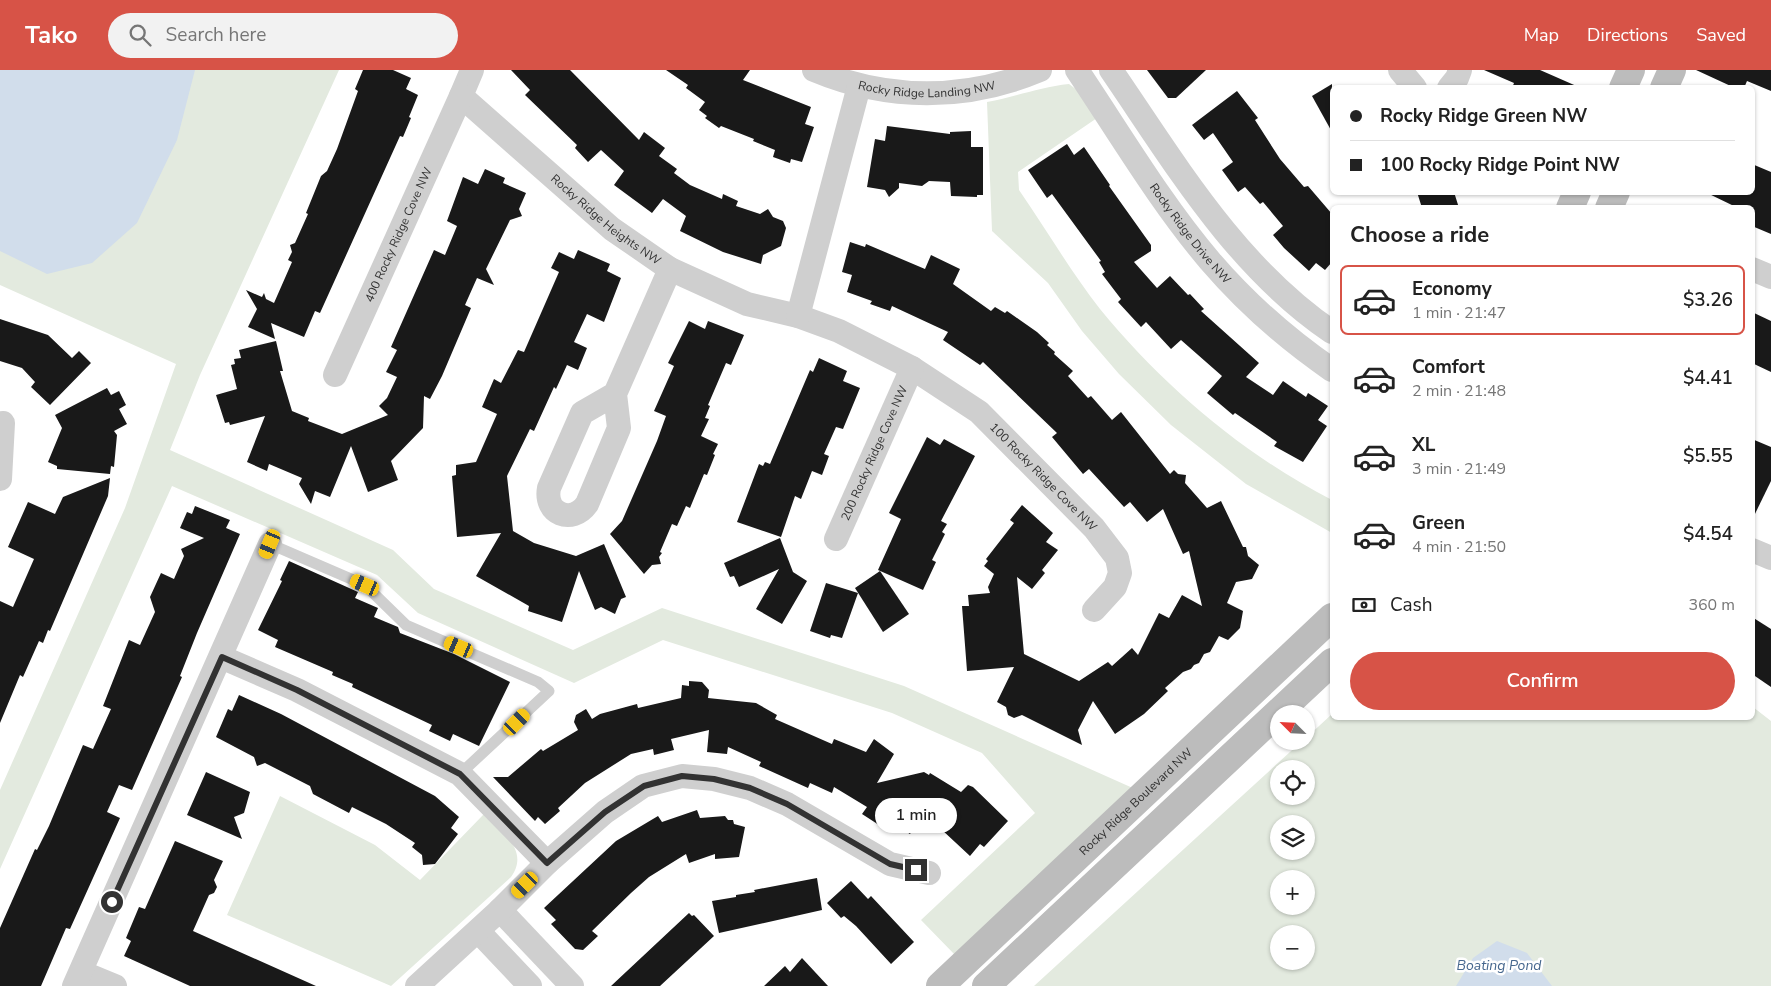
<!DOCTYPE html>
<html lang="en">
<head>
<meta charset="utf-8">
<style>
  body { margin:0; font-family:"Nunito Sans",sans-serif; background:#f2f2f2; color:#222; height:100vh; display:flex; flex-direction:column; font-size:19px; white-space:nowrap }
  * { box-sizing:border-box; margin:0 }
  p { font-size:16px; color:#767676 }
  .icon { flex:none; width:28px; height:28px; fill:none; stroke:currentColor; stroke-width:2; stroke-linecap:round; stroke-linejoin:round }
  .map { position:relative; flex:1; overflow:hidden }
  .sheet { position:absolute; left:1330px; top:135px; width:425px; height:515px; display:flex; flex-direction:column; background:#fff; border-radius:8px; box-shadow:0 1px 4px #0004 }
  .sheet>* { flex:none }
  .guide { position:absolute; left:1330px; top:15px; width:425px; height:110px; border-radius:8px; box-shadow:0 1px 4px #0004; display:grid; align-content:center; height:110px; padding:0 20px; background:#fff }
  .needle { width:32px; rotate:294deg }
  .controls { position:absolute; left:1270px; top:635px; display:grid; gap:10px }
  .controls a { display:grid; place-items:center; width:45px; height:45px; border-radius:50%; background:#fff; box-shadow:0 1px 4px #0004; font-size:25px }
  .end { position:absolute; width:22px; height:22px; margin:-11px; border:6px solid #323232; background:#fff; box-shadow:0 0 0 2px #fff }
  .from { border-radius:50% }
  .bubble { position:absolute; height:35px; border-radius:18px; background:#fff; box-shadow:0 1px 4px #0004; font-size:16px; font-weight:600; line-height:35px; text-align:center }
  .car { position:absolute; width:15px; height:30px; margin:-15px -8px; border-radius:6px; box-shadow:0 0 4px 1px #0007; background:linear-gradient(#f5c518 24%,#345 0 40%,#f5c518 0 76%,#345 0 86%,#f5c518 0) }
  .guide b { display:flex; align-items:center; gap:18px; height:48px; font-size:19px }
  .guide b+b { border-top:1px solid #e0e0e0 }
  .guide i { width:12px; height:12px; background:#222 }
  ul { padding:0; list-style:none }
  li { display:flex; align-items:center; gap:15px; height:70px; margin:0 10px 8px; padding:0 10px; border:2px solid transparent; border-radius:8px }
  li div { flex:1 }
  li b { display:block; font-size:19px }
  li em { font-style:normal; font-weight:600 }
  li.selected { border-color:#d75347 }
  li>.icon { width:45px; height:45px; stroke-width:1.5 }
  h2 { padding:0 20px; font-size:22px; line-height:60px }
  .pay { display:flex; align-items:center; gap:12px; height:55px; padding:0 20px; font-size:19px }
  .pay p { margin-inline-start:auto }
  .cta { display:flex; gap:10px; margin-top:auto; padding:10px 20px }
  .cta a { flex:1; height:58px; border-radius:30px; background:#d75347; color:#fff; font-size:20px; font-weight:600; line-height:58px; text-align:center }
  header { display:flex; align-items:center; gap:30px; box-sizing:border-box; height:70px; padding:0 25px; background:#d75347; color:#fff }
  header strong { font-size:24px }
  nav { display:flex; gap:28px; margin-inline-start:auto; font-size:18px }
  .search { width:350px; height:45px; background:#f2f2f2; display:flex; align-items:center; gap:12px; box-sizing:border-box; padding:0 18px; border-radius:28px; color:#767676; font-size:19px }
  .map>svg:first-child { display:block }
  .green { fill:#e3eadf; fill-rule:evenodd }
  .water { fill:#d1ddeb }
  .building { fill:#191919 }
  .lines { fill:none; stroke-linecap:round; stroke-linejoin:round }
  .lane { stroke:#cfcfcf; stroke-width:11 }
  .street { stroke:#cfcfcf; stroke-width:24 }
  .secondary { stroke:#bcbcbc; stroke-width:28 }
  .route { stroke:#323232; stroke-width:6 }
  .labels { text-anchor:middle; stroke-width:5; stroke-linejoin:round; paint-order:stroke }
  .street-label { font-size:12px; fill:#323232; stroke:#fff }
  .water-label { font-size:14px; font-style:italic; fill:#46678e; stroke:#fff }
</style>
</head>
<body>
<header>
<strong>Tako</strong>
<div class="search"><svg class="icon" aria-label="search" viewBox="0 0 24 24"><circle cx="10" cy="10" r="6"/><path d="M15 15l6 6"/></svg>Search here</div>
<nav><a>Map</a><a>Directions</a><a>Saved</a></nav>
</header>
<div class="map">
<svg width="1771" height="916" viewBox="0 0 1771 916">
  <rect width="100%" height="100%" fill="#fff"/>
  <g class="green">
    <polygon points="0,0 339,0 200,305 170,380 393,480 434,519 573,580 662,538 904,616 1135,719 955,885 921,850 1035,743 982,683 892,643 663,570 574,613 418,543 377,505 172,416 0,799 0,720 125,438 176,294 0,215"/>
    <path d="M1069 14 1077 20 1097 48 1018 102 1019 120C1046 159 1071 202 1100 239 1164 317 1243 384 1332 430V463L1246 414 1171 355 1119 304 1082 261 1048 213 992 161 987 32C1015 27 1040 17 1069 14Z"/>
    <path d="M1753 637 1771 651V916H1034L1302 671H1306V668L1332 644V648H1752ZM1279 699H1306V726H1279ZM1279 754H1306V781H1279ZM1279 809H1306V836H1279ZM1279 864H1306V891H1279Z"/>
    <path d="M280 726 375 775 420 810 484 744C502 763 530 780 511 807L391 916 227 845Z"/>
  </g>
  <g class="water">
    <polygon points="0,0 195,0 177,70 137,153 92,193 47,204 0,181"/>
    <polygon points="1497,871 1527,883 1552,916 1456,916 1473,888"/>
  </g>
  <g class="building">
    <polygon points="363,0 393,0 411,8 406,19 418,25 409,47 411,48 403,67 400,66 320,243 315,241 304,267 271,253 275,269 248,257 257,239 246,220 262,227 264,223 266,229 274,233 292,192 288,190 292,182 290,175 295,173 308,144 306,143 321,106 327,101 337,79 358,21 355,19"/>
    <polygon points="511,0 570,0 639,70 644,62 665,78 659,86 677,99 674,103 690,115 722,129 723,124 738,131 736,136 760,144 768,139 773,147 783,151 786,158 781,176 763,185 761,194 723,182 680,161 686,146 663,129 652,143 614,115 624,101 601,80 588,92 575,78 577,75 525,25 530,20"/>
    <polygon points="666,0 750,0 743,10 811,37 805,54 814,57 802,92 791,89 790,93 773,87 775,80 753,71 754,69 721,56 719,58 705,48 707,46 699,40 705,32 686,18 688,15"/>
    <polygon points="1147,0 1206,0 1176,28 1168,28"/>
    <polygon points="1484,0 1540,0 1581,18 1512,18 1514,13"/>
    <polygon points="1696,0 1771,0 1771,21 1747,11 1744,18 1735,18"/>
    <polygon points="1332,14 1332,62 1312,26"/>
    <polygon points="1237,21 1258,48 1255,50 1280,89 1304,117 1308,116 1332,144 1332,192 1325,200 1316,193 1309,201 1284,178 1273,165 1283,156 1263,132 1260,134 1245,117 1238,122 1222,100 1233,92 1213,63 1204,70 1192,55"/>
    <polygon points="887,56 950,64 950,62 971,61 971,77 983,77 983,125 977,125 977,127 951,126 950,112 929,111 922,116 899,113 899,118 889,127 885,120 867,117 875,69 885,71"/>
    <polygon points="1067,74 1074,85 1084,77 1110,115 1109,116 1151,175 1151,181 1134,192 1157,218 1170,206 1188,225 1190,224 1204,239 1201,241 1259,293 1246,307 1273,325 1283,311 1306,327 1308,323 1328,336 1318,350 1327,356 1303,392 1274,376 1277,372 1235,343 1233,345 1207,323 1222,306 1181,270 1171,279 1146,252 1141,257 1118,232 1121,229 1102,204 1105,202 1099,192 1101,191 1052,124 1047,128 1028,100"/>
    <polygon points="1752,94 1771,102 1771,164 1752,156 1752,138 1738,138 1705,122 1752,122"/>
    <polygon points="485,99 505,108 503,113 526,123 519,139 522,146 510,150 486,199 494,215 477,208 465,235 471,238 442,306 430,329 424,326 423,358 391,391 398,410 368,422 351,376 330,427 315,421 311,434 299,414 302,408 269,394 267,401 247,392 265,346 230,355 229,352 225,353 216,325 237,319 231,295 235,294 234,289 241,288 239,280 276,271 283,301 280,301 292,341 309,348 308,351 342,364 388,345 379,336 387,328 397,307 386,302 397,280 391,277 434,180 445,185 457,156 447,151 463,107 478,114"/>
    <polygon points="1417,122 1454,122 1459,138 1422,138"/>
    <polygon points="850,172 865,177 866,174 925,199 931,185 960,199 953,214 991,241 995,237 1005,243 1007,241 1037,262 1049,273 1047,275 1055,282 1054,284 1073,301 1068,306 1088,328 1091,326 1112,350 1121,342 1170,404 1174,400 1178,404 1186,405 1185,413 1207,438 1221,431 1243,477 1246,477 1248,486 1259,495 1252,509 1236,512 1227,533 1243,541 1240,558 1228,570 1219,566 1210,582 1204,584 1199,593 1194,595 1191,599 1183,602 1165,618 1168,621 1144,644 1115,664 1093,631 1078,660 1082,675 1022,645 1014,648 1008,645 1006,637 997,632 1014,597 967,601 962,536 969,536 968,525 990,523 988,517 994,504 984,496 988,491 986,489 1014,453 1010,450 1022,435 1053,463 1046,472 1058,480 1042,500 1045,503 1032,519 1017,507 1024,584 1079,611 1108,592 1112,596 1132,578 1138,585 1159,543 1169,548 1182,525 1202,536 1189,481 1183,484 1163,439 1147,452 1130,432 1124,437 1089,399 1083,404 1052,367 1057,363 983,292 980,295 943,270 948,262 892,236 890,241 870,234 872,231 847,222 852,205 842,202"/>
    <polygon points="578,180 610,194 607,201 621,208 604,252 587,244 574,272 587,278 578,300 567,295 556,319 554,317 534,361 530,359 507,406 513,461 534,473 576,486 604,474 626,527 621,529 615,544 601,537 595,540 579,501 562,552 528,541 529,536 476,506 501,463 457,467 452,406 456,405 456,395 476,392 497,344 482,337 494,309 501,313 518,280 524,282 559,202 551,198 559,182 574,189"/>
    <polygon points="1752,242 1771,251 1771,302 1752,293"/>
    <polygon points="0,249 48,265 72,288 79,281 91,293 50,335 31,317 35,312 22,298 0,291"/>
    <polygon points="689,251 705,259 708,251 744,265 731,295 726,293 708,335 710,336 705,348 709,349 701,366 718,374 713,384 715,385 707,405 704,404 690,438 686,436 677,456 672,454 660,482 662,483 659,487 661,494 652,495 644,504 610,464 622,451 657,371 666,346 654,341 674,296 668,293"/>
    <polygon points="819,288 847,301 843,311 860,318 843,359 836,357 824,384 829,386 822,405 812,401 801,429 795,426 781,467 737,452 759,394 763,396 765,392 770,394 810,300 813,302"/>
    <polygon points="107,318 111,325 119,321 126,335 119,339 127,354 114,361 117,365 114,397 111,396 110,404 57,399 57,396 48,392 62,358 55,345"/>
    <polygon points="927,367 940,375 944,369 975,386 941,451 947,454 942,462 945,464 932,490 936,492 923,520 878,500 901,449 889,443"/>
    <polygon points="1752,369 1771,377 1771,411 1752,450"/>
    <polygon points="110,408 108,426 50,561 48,560 43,573 39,571 23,607 20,605 0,653 0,531 13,537 34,489 8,477 28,432 55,444 63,427"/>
    <polygon points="195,436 230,450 226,458 240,464 197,563 180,606 182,607 132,720 119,715 107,742 120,748 70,859 66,858 41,916 0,916 0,858 35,779 37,780 49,756 83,675 93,679 111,639 103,636 129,570 140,575 155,542 150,527 161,503 174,509 184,486 181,479 204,468 180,458 187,442 192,444"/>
    <polygon points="780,468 793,502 807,511 782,554 756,539 779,499 739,517 734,506 730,507 724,493"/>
    <polygon points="289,491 358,522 355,528 378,538 374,547 398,557 400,563 454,584 510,612 479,676 453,664 450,671 429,661 432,655 352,617 353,614 332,605 333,602 275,577 278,570 258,560 282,511 280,510"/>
    <polygon points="880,501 909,544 883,562 855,518"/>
    <polygon points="826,513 858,523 842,568 831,565 830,568 810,561"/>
    <polygon points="1752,547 1771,559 1771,617 1752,604"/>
    <polygon points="689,611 702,612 709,620 708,628 756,633 777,645 775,649 832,674 834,669 866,682 874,669 894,684 877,713 924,702 929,705 930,703 961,722 968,715 973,717 1008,751 984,777 980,774 970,786 927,746 920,757 916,754 910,764 884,748 879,755 862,744 867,737 834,717 832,723 810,713 808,718 759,696 761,692 728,677 727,684 707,682 709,660 671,669 674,680 654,685 653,679 631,684 585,713 558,738 560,741 545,754 538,747 535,751 493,707 508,707 541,679 543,681 578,660 574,652 576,645 586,639 592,649 600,644 637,634 638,638 681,628 682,615 689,616"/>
    <polygon points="239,625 281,644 435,726 459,747 451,758 458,764 435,794 423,795 422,785 412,777 415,773 386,754 352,737 349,743 313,724 310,716 265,693 257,696 254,687 216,667 228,639 232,641"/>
    <polygon points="206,702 250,722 244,743 234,747 242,769 187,745"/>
    <polygon points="697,740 700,748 725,746 728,750 733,750 734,754 745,757 739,787 715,789 715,784 689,793 686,784 649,807 631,823 592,861 598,866 583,880 575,879 551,854 556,850 544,838 616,771 658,746 662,752"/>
    <polygon points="175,771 223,791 214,810 217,817 214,823 209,825 193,861 316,916 190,916 124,886 131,871 126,868 139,837 145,839"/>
    <polygon points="817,808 822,840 719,863 712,831 736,827 736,825 755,822 754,820"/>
    <polygon points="851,811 868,829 871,826 914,872 891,894 856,856 844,846 841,848 827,833"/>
    <polygon points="689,843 692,846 694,845 714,866 660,916 611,916"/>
    <polygon points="802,888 828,916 764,916 785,896 790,902"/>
  </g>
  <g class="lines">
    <polyline class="lane" points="270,474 365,515 406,555 538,612 549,621 460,704"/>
    <g class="street">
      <path id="s1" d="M472 0 461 26 612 159 670 199 747 234 798 246 839 261 912 298 979 342 1094 458 1117 488 1120 503 1115 517 1094 540"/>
      <path id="s2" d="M814 0C888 31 966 31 1040 0"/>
      <path id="s3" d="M1077 0C1120 64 1160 132 1210 191 1246 233 1287 269 1332 300"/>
      <path d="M1111 0C1176 95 1236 197 1332 262"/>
      <polyline points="1400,0 1415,18"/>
      <polyline points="1449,18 1457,8 1460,0"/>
      <polyline points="1752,199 1771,207"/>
      <polyline points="798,246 859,16"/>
      <path id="s4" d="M335 305 461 26"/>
      <path d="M615 324 582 343 549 418C544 444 572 455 587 434L619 358 615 324 670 199"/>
      <polyline points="0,409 3,353"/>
      <path id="s5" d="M836 469 912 298"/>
      <polyline points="1752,480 1771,488"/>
      <polyline points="221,587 297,620 460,704 547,793"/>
      <polyline points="500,840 572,916"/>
      <polyline points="478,861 530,916"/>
      <polyline points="81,902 115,916"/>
      <polyline points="74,916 270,474"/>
      <polyline points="417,916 500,840 547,793 605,742 643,716 682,706 714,709 750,718 787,734 890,794 929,803"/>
    </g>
    <g class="secondary">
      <polyline points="1623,18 1631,0"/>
      <polyline points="1664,18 1672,0"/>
      <polyline points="1570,138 1577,122"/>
      <polyline points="1609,138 1616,122"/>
      <path id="s6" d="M940 916 1332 547"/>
      <polyline points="986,916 1332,592"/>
    </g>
  </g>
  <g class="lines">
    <polyline class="route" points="112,832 222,587 297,620 460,704 547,793 605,742 644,716 682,706 714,709 750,718 787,734 890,794 916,800"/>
  </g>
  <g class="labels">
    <g class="street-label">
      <text dy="4" stroke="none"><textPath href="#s2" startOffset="116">Rocky Ridge Landing NW</textPath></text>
      <text dy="4" stroke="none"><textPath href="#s1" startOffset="219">Rocky Ridge Heights NW</textPath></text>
      <text dy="4" stroke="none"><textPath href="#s3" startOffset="199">Rocky Ridge Drive NW</textPath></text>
      <text dy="4" stroke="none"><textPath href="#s4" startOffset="154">400 Rocky Ridge Cove NW</textPath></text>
      <text dy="4" stroke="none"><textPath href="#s5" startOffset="94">200 Rocky Ridge Cove NW</textPath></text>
      <text dy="4" stroke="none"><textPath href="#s1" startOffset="734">100 Rocky Ridge Cove NW</textPath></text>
      <text dy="4" stroke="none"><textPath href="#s6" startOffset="269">Rocky Ridge Boulevard NW</textPath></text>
    </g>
    <g class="water-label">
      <text x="1499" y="900">Boating Pond</text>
    </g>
  </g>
</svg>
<div class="controls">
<a><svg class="needle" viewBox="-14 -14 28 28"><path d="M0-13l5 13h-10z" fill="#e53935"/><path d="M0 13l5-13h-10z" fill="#767676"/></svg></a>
<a><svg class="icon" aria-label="locate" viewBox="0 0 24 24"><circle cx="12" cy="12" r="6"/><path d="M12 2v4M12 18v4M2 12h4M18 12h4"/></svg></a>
<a><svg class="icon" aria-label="layers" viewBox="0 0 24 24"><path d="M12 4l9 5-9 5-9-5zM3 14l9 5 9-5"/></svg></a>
<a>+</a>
<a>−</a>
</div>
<i class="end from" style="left:112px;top:832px"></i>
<i class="end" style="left:916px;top:800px"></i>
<div class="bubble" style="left:875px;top:728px;width:82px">1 min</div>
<i class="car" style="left:270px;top:474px;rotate:203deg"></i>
<i class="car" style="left:365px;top:515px;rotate:293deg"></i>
<i class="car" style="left:459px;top:577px;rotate:293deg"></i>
<i class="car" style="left:517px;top:652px;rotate:45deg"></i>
<i class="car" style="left:525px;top:815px;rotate:225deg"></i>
<div class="guide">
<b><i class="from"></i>Rocky Ridge Green NW</b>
<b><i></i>100 Rocky Ridge Point NW</b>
</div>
<section class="sheet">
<h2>Choose a ride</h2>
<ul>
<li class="selected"><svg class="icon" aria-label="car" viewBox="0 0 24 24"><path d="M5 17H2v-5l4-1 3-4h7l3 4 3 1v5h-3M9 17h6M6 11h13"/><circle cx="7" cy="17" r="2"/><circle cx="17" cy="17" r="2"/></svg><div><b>Economy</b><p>1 min · 21:47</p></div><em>$3.26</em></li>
<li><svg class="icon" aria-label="car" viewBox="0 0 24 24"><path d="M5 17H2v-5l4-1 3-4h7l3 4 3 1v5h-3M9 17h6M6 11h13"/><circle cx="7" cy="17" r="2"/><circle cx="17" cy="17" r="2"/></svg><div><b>Comfort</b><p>2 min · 21:48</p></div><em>$4.41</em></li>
<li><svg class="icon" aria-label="car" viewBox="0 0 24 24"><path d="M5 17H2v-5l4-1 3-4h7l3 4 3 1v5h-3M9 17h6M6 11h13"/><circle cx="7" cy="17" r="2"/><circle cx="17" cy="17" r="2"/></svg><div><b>XL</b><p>3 min · 21:49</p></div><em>$5.55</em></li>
<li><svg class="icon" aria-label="car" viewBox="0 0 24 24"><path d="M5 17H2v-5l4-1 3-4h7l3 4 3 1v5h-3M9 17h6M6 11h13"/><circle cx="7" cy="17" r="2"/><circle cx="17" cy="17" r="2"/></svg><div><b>Green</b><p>4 min · 21:50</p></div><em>$4.54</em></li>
</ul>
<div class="pay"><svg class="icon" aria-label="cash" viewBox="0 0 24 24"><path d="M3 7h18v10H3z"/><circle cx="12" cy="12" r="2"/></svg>Cash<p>360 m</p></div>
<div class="cta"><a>Confirm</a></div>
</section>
</div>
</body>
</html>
